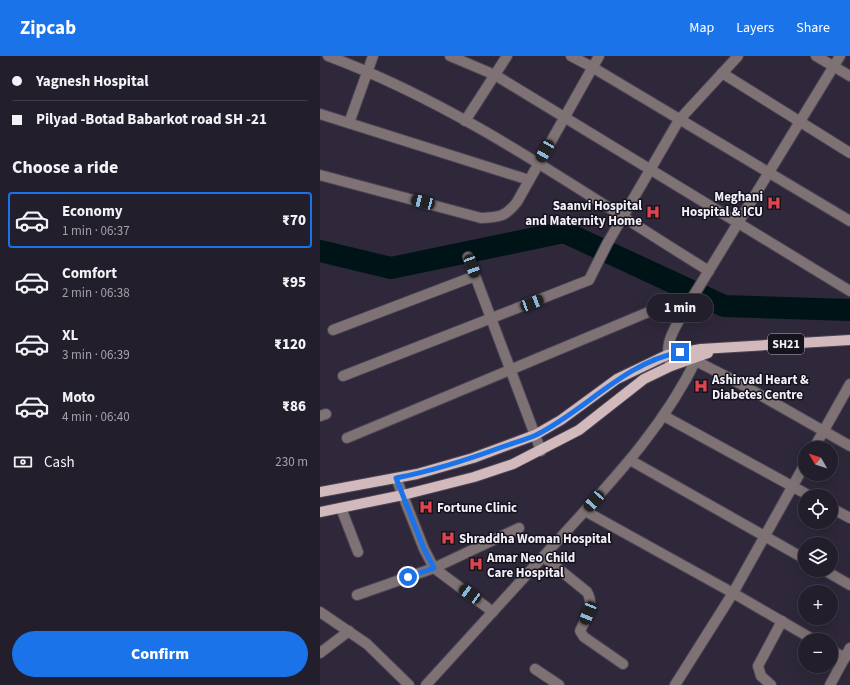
<!DOCTYPE html>
<html lang="en">
<head>
<meta charset="utf-8">
<style>
  body { margin:0; font-family:"Source Sans 3",sans-serif; background:#2e2b38; color:#f1f3f6; height:100vh; display:flex; flex-direction:column; font-size:15px; white-space:nowrap }
  * { box-sizing:border-box; margin:0 }
  p { font-size:13px; color:#a2a2a9 }
  .icon { flex:none; width:22px; height:22px; fill:none; stroke:currentColor; stroke-width:2; stroke-linecap:round; stroke-linejoin:round }
  .map { position:relative; flex:1; overflow:hidden }
  .side { display:flex; flex-direction:column; background:#221e2c; width:320px }
  .side>* { flex:none }
  .top-card { display:grid; align-content:center; height:88px; padding:0 12px; background:#221e2c }
  .needle { width:26px; rotate:309deg }
  .controls { position:absolute; left:478px; top:385px; display:grid; gap:8px }
  .controls a { display:grid; place-items:center; width:40px; height:40px; border-radius:50%; background:#221e2c; box-shadow:0 4px 16px #0002,0 0 0 1px #3f3c48; font-size:20px }
  .end { position:absolute; width:18px; height:18px; margin:-9px; border:5px solid #1a73e8; background:#fff; box-shadow:0 0 0 2px #fff }
  .from { border-radius:50% }
  .bubble { position:absolute; height:28px; border-radius:14px; background:#221e2c; box-shadow:0 4px 16px #0002,0 0 0 1px #3f3c48; font-size:13px; font-weight:800; line-height:28px; text-align:center }
  .car { position:absolute; width:12px; height:24px; margin:-12px -6px; border-radius:5px; box-shadow:0 0 3px 1px #0007; background:linear-gradient(#222 24%,#8ab4d8 0 40%,#222 0 76%,#8ab4d8 0 86%,#222 0) }
  .top-card b { display:flex; align-items:center; gap:14px; height:38px; font-size:15px }
  .top-card b+b { border-top:1px solid #3f3c48 }
  .top-card i { width:10px; height:10px; background:#f1f3f6 }
  ul { padding:0; list-style:none }
  li { display:flex; align-items:center; gap:12px; height:56px; margin:0 8px 6px; padding:0 4px; border:2px solid transparent; border-radius:4px }
  li div { flex:1 }
  li b { display:block; font-size:15px }
  li em { font-style:normal; font-weight:800 }
  li.active { border-color:#1a73e8 }
  li>.icon { width:36px; height:36px; stroke-width:1.5 }
  h2 { padding:0 12px; font-size:18px; line-height:48px }
  .pay { display:flex; align-items:center; gap:10px; height:44px; padding:0 12px; font-size:15px }
  .pay p { margin-inline-start:auto }
  .action { display:flex; gap:8px; margin-top:auto; padding:8px 12px }
  .action a { flex:1; height:46px; border-radius:24px; background:#1a73e8; color:#fff; font-size:16px; font-weight:800; line-height:46px; text-align:center }
  header { display:flex; align-items:center; gap:24px; box-sizing:border-box; height:56px; padding:0 20px; background:#1a73e8; color:#fff }
  header strong { font-size:19px }
  nav { display:flex; gap:22px; margin-inline-start:auto; font-size:14px }
  main { display:flex; flex:1; min-height:0 }
  .map>svg:first-child { display:block }
  .lines { fill:none; stroke-linecap:round; stroke-linejoin:round }
  .river { stroke:#001418; stroke-width:22 }
  .minor-casing { stroke:#4a4455; stroke-width:12 }
  .major-casing { stroke:#4a4455; stroke-width:12 }
  .minor { stroke:#7e7274; stroke-width:10 }
  .major { stroke:#d2b9bc; stroke-width:10 }
  .route { stroke:#1a73e8; stroke-width:5 }
  .labels { text-anchor:middle; stroke-width:3; stroke-linejoin:round; paint-order:stroke }
  .shield { fill:#15131b; stroke:#b0aeb8; stroke-width:1 }
  .shield-label { font-size:12px; font-weight:bold; fill:#f3f0fc }
  .poi-label { font-size:13px; font-weight:bold; fill:#f3f0fc; stroke:#15131b; text-anchor:start }
</style>
</head>
<body>
<header>
<strong>Zipcab</strong>
<nav><a>Map</a><a>Layers</a><a>Share</a></nav>
</header>
<main>
<section class="side">
<div class="top-card">
<b><i class="from"></i>Yagnesh Hospital</b>
<b><i></i>Pilyad -Botad Babarkot road SH -21</b>
</div>
<h2>Choose a ride</h2>
<ul>
<li class="active"><svg class="icon" aria-label="car" viewBox="0 0 24 24"><path d="M5 17H2v-5l4-1 3-4h7l3 4 3 1v5h-3M9 17h6M6 11h13"/><circle cx="7" cy="17" r="2"/><circle cx="17" cy="17" r="2"/></svg><div><b>Economy</b><p>1 min · 06:37</p></div><em>₹70</em></li>
<li><svg class="icon" aria-label="car" viewBox="0 0 24 24"><path d="M5 17H2v-5l4-1 3-4h7l3 4 3 1v5h-3M9 17h6M6 11h13"/><circle cx="7" cy="17" r="2"/><circle cx="17" cy="17" r="2"/></svg><div><b>Comfort</b><p>2 min · 06:38</p></div><em>₹95</em></li>
<li><svg class="icon" aria-label="car" viewBox="0 0 24 24"><path d="M5 17H2v-5l4-1 3-4h7l3 4 3 1v5h-3M9 17h6M6 11h13"/><circle cx="7" cy="17" r="2"/><circle cx="17" cy="17" r="2"/></svg><div><b>XL</b><p>3 min · 06:39</p></div><em>₹120</em></li>
<li><svg class="icon" aria-label="car" viewBox="0 0 24 24"><path d="M5 17H2v-5l4-1 3-4h7l3 4 3 1v5h-3M9 17h6M6 11h13"/><circle cx="7" cy="17" r="2"/><circle cx="17" cy="17" r="2"/></svg><div><b>Moto</b><p>4 min · 06:40</p></div><em>₹86</em></li>
</ul>
<div class="pay"><svg class="icon" aria-label="cash" viewBox="0 0 24 24"><path d="M3 7h18v10H3z"/><circle cx="12" cy="12" r="2"/></svg>Cash<p>230 m</p></div>
<div class="action"><a>Confirm</a></div>
</section>
<div class="map">
<svg width="530" height="629" viewBox="0 0 530 629">
  <rect width="100%" height="100%" fill="#2e283a"/>
  <g class="lines">
    <polyline class="river" points="0,195 71,212 244,176 404,250 530,254"/>
    <defs>
      <g id="minor">
        <path d="M8 0C145 51 265 139 389 215"/>
        <polyline points="130,0 175,19 530,235"/>
        <polyline points="251,0 272,11 530,165"/>
        <polyline points="496,0 530,20"/>
        <polyline points="402,17 530,97"/>
        <polyline points="0,58 209,124"/>
        <polyline points="145,65 187,0"/>
        <polyline points="29,67 53,0"/>
        <path d="M0 119 161 162C180 161 185 161 197 146L279 0"/>
        <polyline points="148,201 221,395"/>
        <polyline points="13,274 155,220"/>
        <polyline points="376,305 419,327 530,390"/>
        <path d="M351 310C343 288 353 276 363 257L520 0"/>
        <polyline points="23,320 269,224 287,188 359,64 418,0"/>
        <polyline points="0,360 6,358"/>
        <polyline points="344,360 490,440"/>
        <polyline points="27,382 343,250"/>
        <polyline points="494,392 530,328"/>
        <polyline points="310,404 485,503"/>
        <polyline points="76,422 104,493 114,512 173,556"/>
        <polyline points="21,452 38,496"/>
        <polyline points="511,452 530,462"/>
        <polyline points="265,455 413,537 494,584"/>
        <path d="M224 501 267 536C275 549 266 562 260 575L264 581 303 608"/>
        <polyline points="504,514 530,529"/>
        <polyline points="37,539 114,512 199,472"/>
        <polyline points="0,556 47,588 89,629"/>
        <polyline points="511,594 525,602"/>
        <polyline points="0,597 29,575"/>
        <polyline points="215,613 239,629"/>
        <path d="M106 629C151 580 196 530 241 481 293 424 344 371 378 300"/>
        <polyline points="355,629 413,537 485,408"/>
        <polyline points="451,629 441,620 438,610 462,565"/>
        <polyline points="510,629 530,592"/>
      </g>
      <g id="major">
        <polyline points="0,436 97,418 153,402 215,379 241,364 297,323 347,299 381,293 530,284"/>
        <polyline points="0,456 83,439 154,421 193,408 259,374 324,323 351,310 388,297"/>
      </g>
    </defs>
    <use href="#minor" class="minor-casing"/>
    <use href="#major" class="major-casing"/>
    <use href="#minor" class="minor"/>
    <use href="#major" class="major"/>
  </g>
  <g class="lines">
    <path class="route" d="M88 521 114 512 104 493 76 422C112 415 147 404 182 391 193 387 205 384 216 379 266 354 304 307 360 296"/>
  </g>
  <defs>
    <symbol id="hospital-bare" viewBox="-9 -9 18 18"><path d="M-5-5h3v3.5h4V-5h3V5h-3V1.5h-4V5h-3Z" fill="#e0444e" stroke="#15131b" stroke-width="2.5" paint-order="stroke"/></symbol>
  </defs>
  <g fill-rule="evenodd">
    <use href="#hospital-bare" x="444" y="137" width="20" height="20"/>
    <use href="#hospital-bare" x="323" y="146" width="20" height="20"/>
    <use href="#hospital-bare" x="371" y="320" width="20" height="20"/>
    <use href="#hospital-bare" x="96" y="441" width="20" height="20"/>
    <use href="#hospital-bare" x="118" y="472" width="20" height="20"/>
    <use href="#hospital-bare" x="146" y="498" width="20" height="20"/>
  </g>
  <g class="labels">
    <rect class="shield" x="448" y="278" width="36" height="20" rx="3"/>
    <g class="shield-label">
      <text x="466" y="292">SH21</text>
    </g>
    <g class="poi-label">
      <text x="443" y="145" text-anchor="end">Meghani<tspan x="443" dy="15">Hospital &amp; ICU</tspan></text>
      <text x="322" y="154" text-anchor="end">Saanvi Hospital<tspan x="322" dy="15">and Maternity Home</tspan></text>
      <text x="392" y="328">Ashirvad Heart &amp;<tspan x="392" dy="15">Diabetes Centre</tspan></text>
      <text x="117" y="456">Fortune Clinic</text>
      <text x="139" y="487">Shraddha Woman Hospital</text>
      <text x="167" y="506">Amar Neo Child<tspan x="167" dy="15">Care Hospital</tspan></text>
    </g>
  </g>
</svg>
<div class="controls">
<a><svg class="needle" viewBox="-14 -14 28 28"><path d="M0-13l5 13h-10z" fill="#e53935"/><path d="M0 13l5-13h-10z" fill="#a2a2a9"/></svg></a>
<a><svg class="icon" aria-label="locate" viewBox="0 0 24 24"><circle cx="12" cy="12" r="6"/><path d="M12 2v4M12 18v4M2 12h4M18 12h4"/></svg></a>
<a><svg class="icon" aria-label="layers" viewBox="0 0 24 24"><path d="M12 4l9 5-9 5-9-5zM3 14l9 5 9-5"/></svg></a>
<a>+</a>
<a>−</a>
</div>
<i class="end from" style="left:88px;top:521px"></i>
<i class="end" style="left:360px;top:296px"></i>
<div class="bubble" style="left:327px;top:238px;width:66px">1 min</div>
<i class="car" style="left:225px;top:95px;rotate:210deg"></i>
<i class="car" style="left:103px;top:146px;rotate:285deg"></i>
<i class="car" style="left:152px;top:210px;rotate:160deg"></i>
<i class="car" style="left:212px;top:247px;rotate:69deg"></i>
<i class="car" style="left:274px;top:445px;rotate:222deg"></i>
<i class="car" style="left:150px;top:538px;rotate:306deg"></i>
<i class="car" style="left:268px;top:557px;rotate:202deg"></i>
</div>
</main>
</body>
</html>
